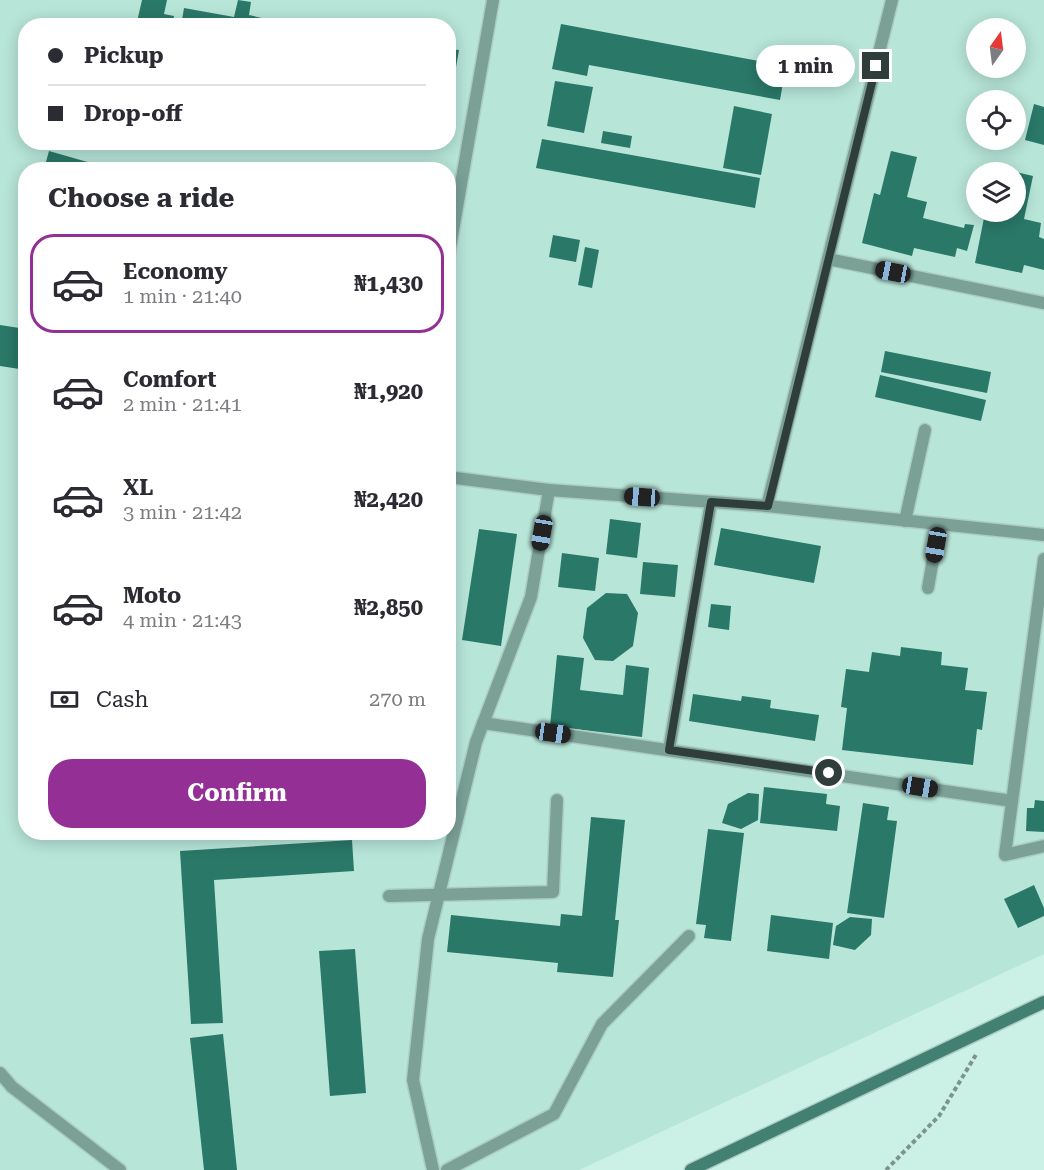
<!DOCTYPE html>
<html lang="en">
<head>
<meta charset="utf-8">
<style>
  body { margin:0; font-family:"Roboto Serif",serif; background:#f7f7f7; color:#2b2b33; height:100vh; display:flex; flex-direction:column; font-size:22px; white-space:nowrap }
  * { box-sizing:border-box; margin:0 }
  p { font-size:20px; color:#7c7c81 }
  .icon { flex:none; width:33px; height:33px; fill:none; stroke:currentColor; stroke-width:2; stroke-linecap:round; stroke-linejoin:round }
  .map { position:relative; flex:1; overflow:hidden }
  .panel { position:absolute; left:18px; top:162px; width:438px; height:678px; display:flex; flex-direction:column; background:#fff; border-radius:24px; box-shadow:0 3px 15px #0003 }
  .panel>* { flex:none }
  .banner { position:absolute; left:18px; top:18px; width:438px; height:132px; border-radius:24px; box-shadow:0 3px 15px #0003; display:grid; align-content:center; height:132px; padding:0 30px; background:#fff }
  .needle { width:39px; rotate:14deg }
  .buttons { position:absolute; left:966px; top:18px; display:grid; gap:12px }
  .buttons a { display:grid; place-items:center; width:60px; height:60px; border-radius:50%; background:#fff; box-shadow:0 3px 15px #0003; font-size:30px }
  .end { position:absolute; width:27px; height:27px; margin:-14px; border:8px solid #2f3e3a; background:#fff; box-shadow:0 0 0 3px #fff }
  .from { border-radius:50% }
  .bubble { position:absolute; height:42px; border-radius:21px; background:#fff; box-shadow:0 3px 15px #0003; font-size:20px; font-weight:700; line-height:42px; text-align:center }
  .car { position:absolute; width:18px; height:36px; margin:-18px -9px; border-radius:8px; box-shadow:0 0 4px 2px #0007; background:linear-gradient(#222 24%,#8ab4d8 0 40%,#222 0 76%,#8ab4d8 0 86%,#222 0) }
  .banner b { display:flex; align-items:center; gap:21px; height:57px; font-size:22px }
  .banner b+b { border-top:2px solid #e1e1e2 }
  .banner i { width:15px; height:15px; background:#2b2b33 }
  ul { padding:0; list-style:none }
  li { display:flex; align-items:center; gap:18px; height:99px; margin:0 12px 9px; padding:0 18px; border:3px solid transparent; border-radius:24px }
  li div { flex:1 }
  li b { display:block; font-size:22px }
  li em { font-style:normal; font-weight:700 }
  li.current { border-color:#932f95 }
  li>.icon { width:54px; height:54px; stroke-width:1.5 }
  h2 { padding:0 30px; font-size:27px; line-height:72px }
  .pay { display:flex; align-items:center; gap:15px; height:66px; padding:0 30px; font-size:22px }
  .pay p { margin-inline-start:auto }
  .button { display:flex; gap:12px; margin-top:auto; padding:12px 30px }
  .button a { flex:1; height:69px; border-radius:24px; background:#932f95; color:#fff; font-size:24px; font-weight:700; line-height:69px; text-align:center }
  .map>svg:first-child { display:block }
  .built { fill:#b7e5d8; fill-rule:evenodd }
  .building { fill:#2a7868 }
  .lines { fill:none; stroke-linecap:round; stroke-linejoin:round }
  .street-casing { stroke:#acccc4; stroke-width:15 }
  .secondary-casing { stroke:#acccc4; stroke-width:15 }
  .path { stroke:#7b958e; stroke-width:4; stroke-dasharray:4.5 3; stroke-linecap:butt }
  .street { stroke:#7ba197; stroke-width:12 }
  .secondary { stroke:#428072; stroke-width:12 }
  .route { stroke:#2f3e3a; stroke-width:8 }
</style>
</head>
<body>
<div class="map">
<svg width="1044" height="1170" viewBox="0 0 1044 1170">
  <rect width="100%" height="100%" fill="#cbf0e6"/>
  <path class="built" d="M0 0H1044V954L579 1170H0ZM26 26H448V142H26ZM976 28H1016V68H976ZM976 100H1016V140H976ZM26 170H448V832H26ZM976 172H1016V212H976Z"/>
  <g class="building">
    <polygon points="142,0 167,0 164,14 174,16 172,26 136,26"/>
    <polygon points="238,0 251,2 249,15 297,26 181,26 184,8 234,17"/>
    <polygon points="561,24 786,66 780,100 589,65 587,76 552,69"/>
    <polygon points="448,49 459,50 450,102 448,101"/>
    <polygon points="555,81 593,87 584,133 547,126"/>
    <polygon points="1034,104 1044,107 1044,145 1025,140"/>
    <polygon points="734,106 772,114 761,175 723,168"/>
    <polygon points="603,131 632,136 630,148 601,143"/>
    <polygon points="542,139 760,178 755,208 536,168"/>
    <polygon points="49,151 112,169 112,170 44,169"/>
    <polygon points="891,151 917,157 907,197 927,202 923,218 964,228 965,224 974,225 967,251 957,248 955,257 914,248 912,256 862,243 874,193 880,195"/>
    <polygon points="1016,172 1033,176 1024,219 1041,223 1039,237 1044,239 1044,270 1024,265 1022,273 975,263 985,213 1016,212"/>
    <polygon points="553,235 580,240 576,262 549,257"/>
    <polygon points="585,247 599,250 592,288 578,285"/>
    <polygon points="0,325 26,329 26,370 0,366"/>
    <polygon points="885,351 991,372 987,393 881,372"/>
    <polygon points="880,375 986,400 981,421 875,397"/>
    <polygon points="610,519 641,523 637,558 606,554"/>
    <polygon points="721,528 821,546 814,583 714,565"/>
    <polygon points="479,529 517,534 501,646 462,640"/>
    <polygon points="562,553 599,558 595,591 558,587"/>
    <polygon points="643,562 678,565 675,597 640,594"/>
    <polygon points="606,593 627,594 638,613 633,646 613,661 595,660 583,638 587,608"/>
    <polygon points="448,603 455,604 450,637 448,637"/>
    <polygon points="711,604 731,606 729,630 708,627"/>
    <polygon points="901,647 942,652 941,665 968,668 965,690 987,692 982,730 977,729 973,765 842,750 847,708 841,707 846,669 869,672 872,652 900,656"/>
    <polygon points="557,655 584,658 580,690 623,695 626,665 649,668 642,737 550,726"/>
    <polygon points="693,694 741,701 742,696 771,700 770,708 819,715 815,741 689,721"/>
    <polygon points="764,787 827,794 826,804 840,806 837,831 760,823"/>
    <polygon points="748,793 759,794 758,820 741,829 722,823 728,804"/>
    <polygon points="1035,800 1044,801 1044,832 1026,831 1027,808 1034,808"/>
    <polygon points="863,803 889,807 887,820 897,821 884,918 847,913"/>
    <polygon points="591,817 625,820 615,920 619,920 613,977 557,972 558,963 447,952 451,915 560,926 561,914 582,916"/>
    <polygon points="708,829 744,833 731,941 704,938 706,925 696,924"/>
    <polygon points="352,840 354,871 214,880 223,1023 191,1024 180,851"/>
    <polygon points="1034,885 1044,908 1044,916 1018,928 1004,899"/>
    <polygon points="771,915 833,923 829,959 767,951"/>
    <polygon points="850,917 872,919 871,935 855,950 833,945 836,926"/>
    <polygon points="355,949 366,1093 330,1096 319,951"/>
    <polygon points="223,1034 237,1170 204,1170 190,1038"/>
  </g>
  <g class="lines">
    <defs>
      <g id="street">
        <polyline points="448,259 493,0"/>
        <polyline points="828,259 1044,303"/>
        <polyline points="448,477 549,490 767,506 1044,535"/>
        <polyline points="767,506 892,0"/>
        <polyline points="905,521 925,430"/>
        <polyline points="1044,559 1005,855 1044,846"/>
        <polyline points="928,588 939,524"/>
        <polyline points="483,723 1012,801"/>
        <polyline points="669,750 711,502"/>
        <polyline points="389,896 553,892 557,800"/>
        <polyline points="0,1073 12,1087 120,1170"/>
        <polyline points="433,1170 413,1080 428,939 476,742 531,597 549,490"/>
        <polyline points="447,1170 554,1114 602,1024 689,936"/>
      </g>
      <polyline id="secondary" points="691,1170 1044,1002"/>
    </defs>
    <use href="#street" class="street-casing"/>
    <use href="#secondary" class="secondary-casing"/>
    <polyline class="path" points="886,1170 939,1116 977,1053"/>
    <use href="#street" class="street"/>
    <use href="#secondary" class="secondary"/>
  </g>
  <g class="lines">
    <polyline class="route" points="829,773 669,750 711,502 768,506 876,66"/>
  </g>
</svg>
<div class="buttons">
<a><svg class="needle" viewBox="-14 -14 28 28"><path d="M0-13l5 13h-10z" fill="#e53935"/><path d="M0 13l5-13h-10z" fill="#7c7c81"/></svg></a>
<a><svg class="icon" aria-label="locate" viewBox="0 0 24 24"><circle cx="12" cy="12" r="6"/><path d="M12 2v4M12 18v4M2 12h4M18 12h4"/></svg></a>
<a><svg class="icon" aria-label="layers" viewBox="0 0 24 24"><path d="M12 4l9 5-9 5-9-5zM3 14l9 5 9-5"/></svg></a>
</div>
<i class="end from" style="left:829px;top:773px"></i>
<i class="end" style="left:876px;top:66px"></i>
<div class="bubble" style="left:756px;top:45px;width:99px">1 min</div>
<i class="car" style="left:893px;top:272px;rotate:281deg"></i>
<i class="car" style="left:642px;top:497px;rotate:274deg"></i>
<i class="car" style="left:542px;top:533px;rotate:190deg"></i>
<i class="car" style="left:936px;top:545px;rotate:190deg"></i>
<i class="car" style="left:553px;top:733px;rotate:98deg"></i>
<i class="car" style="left:920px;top:787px;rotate:99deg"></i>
<div class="banner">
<b><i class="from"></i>Pickup</b>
<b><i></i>Drop-off</b>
</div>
<section class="panel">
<h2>Choose a ride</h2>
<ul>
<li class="current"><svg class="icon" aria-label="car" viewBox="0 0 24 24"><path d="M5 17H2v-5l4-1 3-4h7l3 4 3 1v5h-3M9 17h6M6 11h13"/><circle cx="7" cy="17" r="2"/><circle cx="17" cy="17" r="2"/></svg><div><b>Economy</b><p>1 min · 21:40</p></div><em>₦1,430</em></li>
<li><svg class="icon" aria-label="car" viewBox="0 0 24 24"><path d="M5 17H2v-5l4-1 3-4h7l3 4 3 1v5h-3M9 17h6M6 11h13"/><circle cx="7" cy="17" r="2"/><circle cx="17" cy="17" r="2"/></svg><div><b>Comfort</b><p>2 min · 21:41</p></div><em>₦1,920</em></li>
<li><svg class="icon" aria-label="car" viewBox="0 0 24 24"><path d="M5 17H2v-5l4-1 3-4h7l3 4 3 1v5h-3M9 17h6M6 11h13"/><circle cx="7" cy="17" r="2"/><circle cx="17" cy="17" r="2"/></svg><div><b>XL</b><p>3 min · 21:42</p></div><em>₦2,420</em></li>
<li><svg class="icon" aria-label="car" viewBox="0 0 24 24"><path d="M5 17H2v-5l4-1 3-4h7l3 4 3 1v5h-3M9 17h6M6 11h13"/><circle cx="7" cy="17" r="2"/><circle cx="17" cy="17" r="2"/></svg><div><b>Moto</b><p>4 min · 21:43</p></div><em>₦2,850</em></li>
</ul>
<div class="pay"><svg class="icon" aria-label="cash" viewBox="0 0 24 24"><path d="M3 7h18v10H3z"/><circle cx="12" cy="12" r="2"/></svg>Cash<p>270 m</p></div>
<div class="button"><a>Confirm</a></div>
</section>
</div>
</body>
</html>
